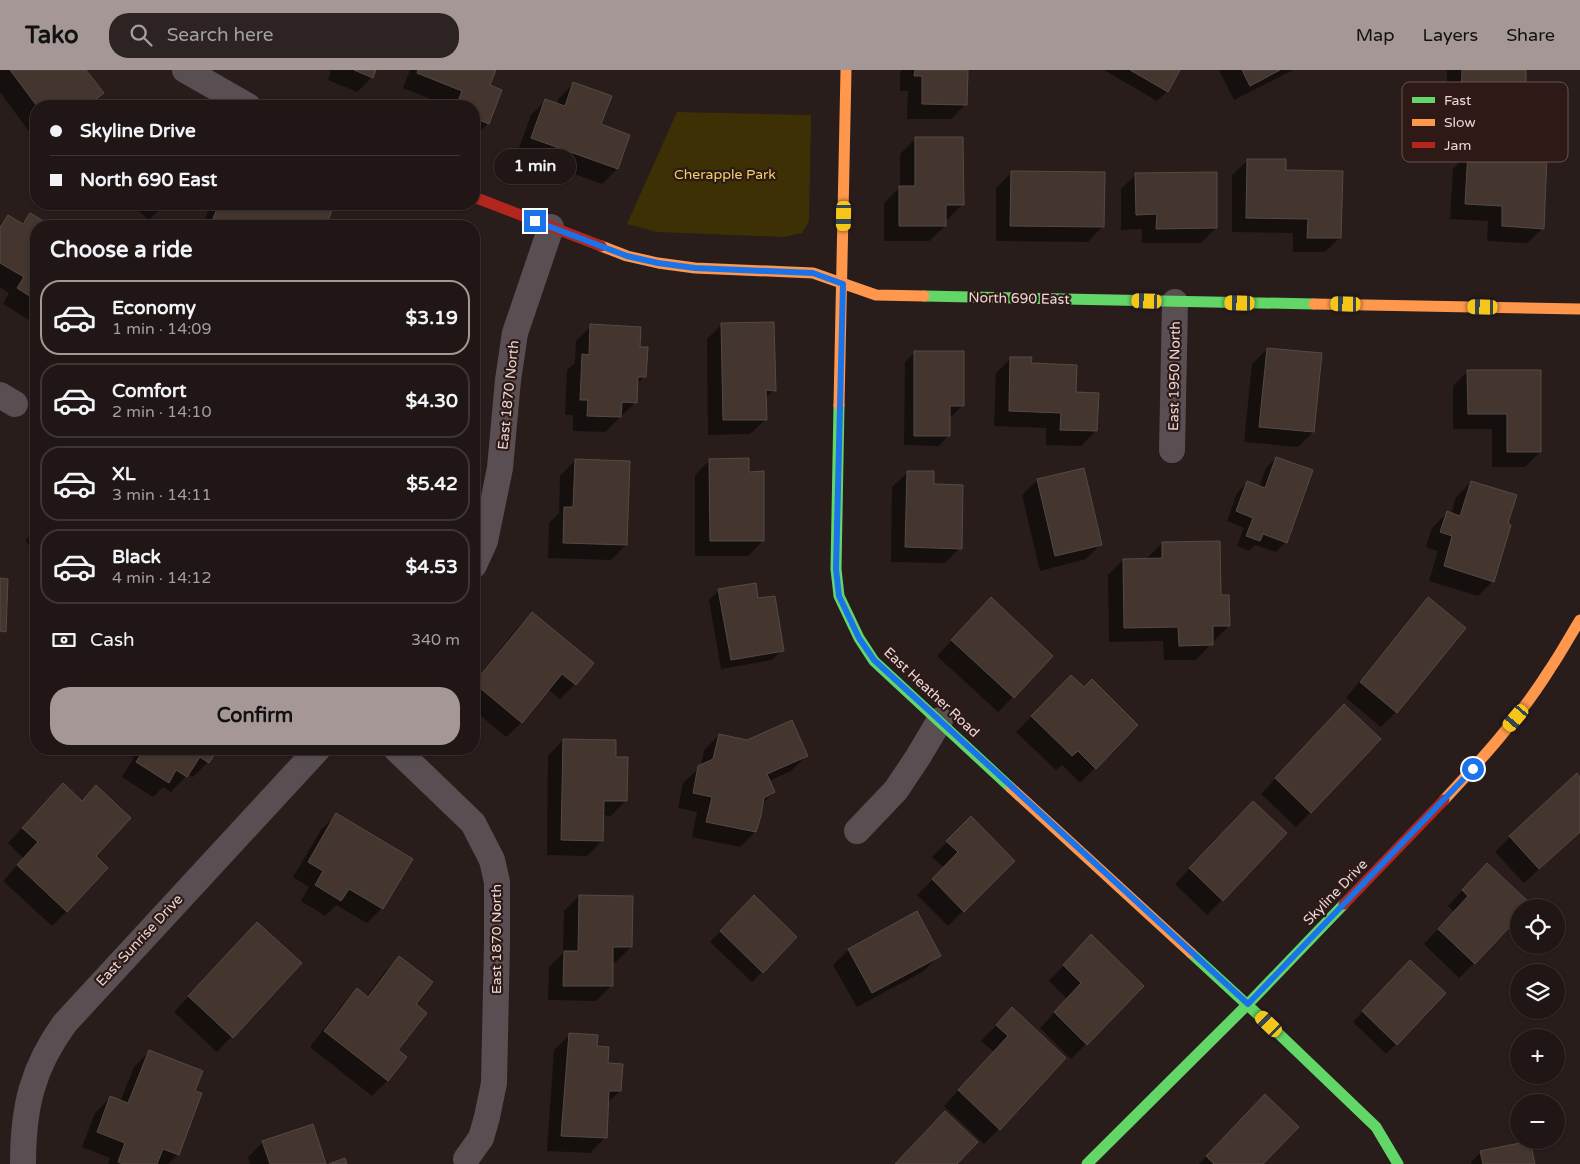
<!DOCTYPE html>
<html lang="en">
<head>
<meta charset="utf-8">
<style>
  body { margin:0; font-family:"Varela Round",sans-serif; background:#2c2322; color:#f1f3f6; height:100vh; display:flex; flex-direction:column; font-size:19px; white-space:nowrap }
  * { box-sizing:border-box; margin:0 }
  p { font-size:16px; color:#a19fa0 }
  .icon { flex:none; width:28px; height:28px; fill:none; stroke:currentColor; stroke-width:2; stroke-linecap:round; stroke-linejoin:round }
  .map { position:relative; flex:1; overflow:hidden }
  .side { position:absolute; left:30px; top:150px; width:450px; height:535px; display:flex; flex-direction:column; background:#1f1615; border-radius:20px; box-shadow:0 1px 4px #0004,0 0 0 1px #3c3534 }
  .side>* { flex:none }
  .hud { position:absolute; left:30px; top:30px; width:450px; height:110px; border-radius:20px; box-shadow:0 1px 4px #0004,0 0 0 1px #3c3534; display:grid; align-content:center; height:110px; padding:0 20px; background:#1f1615 }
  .buttons { position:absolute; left:1510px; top:829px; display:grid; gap:10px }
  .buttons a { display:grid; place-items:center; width:55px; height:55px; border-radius:50%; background:#1f1615; box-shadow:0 1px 4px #0004,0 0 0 1px #3c3534; font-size:25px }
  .end { position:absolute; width:22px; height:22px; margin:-11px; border:6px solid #1a73e8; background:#fff; box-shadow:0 0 0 2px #fff }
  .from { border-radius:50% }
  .bubble { position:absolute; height:35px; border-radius:18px; background:#1f1615; box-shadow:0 1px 4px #0004,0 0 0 1px #3c3534; font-size:16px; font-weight:800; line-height:35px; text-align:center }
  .car { position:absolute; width:15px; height:30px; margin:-15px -8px; border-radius:6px; box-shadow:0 0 4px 1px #0007; background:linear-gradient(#f5c518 24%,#345 0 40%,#f5c518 0 76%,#345 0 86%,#f5c518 0) }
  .hud b { display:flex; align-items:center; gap:18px; height:48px; font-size:19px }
  .hud b+b { border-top:1px solid #3c3534 }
  .hud i { width:12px; height:12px; background:#f1f3f6 }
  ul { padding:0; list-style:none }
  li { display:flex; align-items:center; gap:15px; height:75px; margin:0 10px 8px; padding:0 10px; border:2px solid #3c3534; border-radius:20px }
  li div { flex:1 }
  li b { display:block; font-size:19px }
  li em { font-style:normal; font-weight:800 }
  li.current { border-color:#a59795 }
  li>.icon { width:45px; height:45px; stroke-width:1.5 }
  h2 { padding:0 20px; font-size:22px; line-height:60px }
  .pay { display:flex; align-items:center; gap:12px; height:55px; padding:0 20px; font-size:19px }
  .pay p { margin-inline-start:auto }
  .button { display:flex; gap:10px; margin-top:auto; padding:10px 20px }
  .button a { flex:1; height:58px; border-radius:20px; background:#a59795; color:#111; font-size:20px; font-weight:800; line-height:58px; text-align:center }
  header { display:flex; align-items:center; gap:30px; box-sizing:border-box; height:70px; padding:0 25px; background:#a59795; color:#111 }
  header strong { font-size:24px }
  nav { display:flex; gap:28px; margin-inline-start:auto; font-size:18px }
  .search { width:350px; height:45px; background:#2c2322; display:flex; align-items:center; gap:12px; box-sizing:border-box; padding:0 18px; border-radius:20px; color:#a19fa0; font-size:19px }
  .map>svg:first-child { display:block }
  .green { fill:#3c3004 }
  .shadow { fill:#0007 }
  .building { fill:#44362e; stroke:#534a46 }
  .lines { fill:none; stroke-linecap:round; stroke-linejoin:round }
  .street { stroke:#594f53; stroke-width:26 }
  .fast { stroke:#63d668; stroke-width:11 }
  .slow { stroke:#ff974d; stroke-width:11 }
  .jam { stroke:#b3261e; stroke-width:11 }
  .route { stroke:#1a73e8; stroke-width:6 }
  .labels { text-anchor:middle; stroke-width:4.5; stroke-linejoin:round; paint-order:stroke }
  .park-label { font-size:14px; fill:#eed267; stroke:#2e1917 }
  .street-label { font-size:14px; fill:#e8d8d6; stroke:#2e1917 }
  .key { fill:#2e1917; stroke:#665250; stroke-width:1 }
  .key-label { font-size:14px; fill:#e8d8d6 }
</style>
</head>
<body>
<header>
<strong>Tako</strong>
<div class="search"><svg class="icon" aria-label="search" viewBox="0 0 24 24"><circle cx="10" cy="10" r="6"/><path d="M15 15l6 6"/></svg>Search here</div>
<nav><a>Map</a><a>Layers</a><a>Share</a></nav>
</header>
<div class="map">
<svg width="1580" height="1094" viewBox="0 0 1580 1094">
  <rect width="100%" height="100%" fill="#291d1c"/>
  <polygon class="green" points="677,42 811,45 809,151 802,163 785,167 657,162 627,154"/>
  <g class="shadow">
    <polygon points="0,0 84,0 102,23 89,36 36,36 36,71 0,22"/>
    <polygon points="327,0 375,0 372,7 357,22 328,10 331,1"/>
    <polygon points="410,0 495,0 489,16 488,53 474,68 474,36 448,36 403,18"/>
    <polygon points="902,0 967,0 966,34 951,49 907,49 908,21 900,21 900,3"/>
    <polygon points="1104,0 1179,0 1167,21 1157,31"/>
    <polygon points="1219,0 1293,0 1234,30"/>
    <polygon points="1447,0 1525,0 1525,28 1510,44 1447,43"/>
    <polygon points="574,13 600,55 629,66 617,99 602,114 517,83 531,45 546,30 557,34 559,28"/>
    <polygon points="915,69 962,135 947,150 945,150 945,156 929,171 884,171 884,133 900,117 900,84"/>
    <polygon points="1468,83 1543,158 1527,173 1487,171 1488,151 1450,149 1453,99"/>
    <polygon points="1248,90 1284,101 1340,167 1325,182 1293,182 1293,163 1232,162 1232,105"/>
    <polygon points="1011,103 1103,156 1088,172 996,171 996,118"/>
    <polygon points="1136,104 1216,158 1201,173 1142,173 1142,159 1121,160 1121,119"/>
    <polygon points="130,134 165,134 149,150"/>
    <polygon points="211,134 318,134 331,139 324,156 202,156"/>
    <polygon points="30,144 50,156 36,156 36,254 3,234 9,223 0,217 0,154 8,146 21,154"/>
    <polygon points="722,254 774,320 765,329 766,349 750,364 708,365 707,269"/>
    <polygon points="591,256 639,278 645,306 637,314 636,332 605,362 573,361 573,345 565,345 567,300 575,293 576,271"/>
    <polygon points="1267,279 1313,362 1298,377 1244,372 1252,294"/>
    <polygon points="915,282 962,336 952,346 949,346 949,365 939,376 904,375 905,292"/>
    <polygon points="1011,288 1030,294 1075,324 1096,361 1081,376 1046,375 1046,358 994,356 996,303"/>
    <polygon points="1468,301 1540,301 1540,382 1525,397 1492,397 1492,359 1453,359 1453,316"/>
    <polygon points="1276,388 1286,472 1276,482 1255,475 1249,481 1237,476 1244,458 1227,451 1237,423 1248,412 1259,417 1266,398"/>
    <polygon points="575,390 626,475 611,490 548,488 549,453 559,443 560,406"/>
    <polygon points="710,390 748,403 763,471 748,486 695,486 695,405"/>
    <polygon points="908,402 933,416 960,478 945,493 891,492 892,417"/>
    <polygon points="1037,410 1101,474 1086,489 1040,501 1022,425"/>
    <polygon points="1471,412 1506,454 1493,511 1478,526 1429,511 1438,481 1426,477 1432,458 1447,443 1451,444 1456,427"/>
    <polygon points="36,459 36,482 25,471"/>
    <polygon points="1162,473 1220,526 1229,556 1214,571 1211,571 1211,574 1196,590 1164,590 1163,571 1109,572 1108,505 1123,490 1147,488"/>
    <polygon points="719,520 757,530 782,580 772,590 721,599 709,530"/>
    <polygon points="1429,529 1396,642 1381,657 1346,628 1414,544"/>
    <polygon points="532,543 575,614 560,629 548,619 522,652 506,667 474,640 474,612 517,558"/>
    <polygon points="976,544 1013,627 998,642 937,586"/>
    <polygon points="1071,607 1084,619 1137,655 1080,713 1062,695 1056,700 1016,662"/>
    <polygon points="1329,651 1311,742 1296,757 1261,724"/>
    <polygon points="719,665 806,686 791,701 769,711 774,722 762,734 755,762 740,777 692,767 697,742 678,738 683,713 701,696 704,680"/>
    <polygon points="563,670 614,688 626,730 611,746 602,745 602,771 587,786 547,785 548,686"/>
    <polygon points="139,679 216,679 208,692 193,707 188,704 171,722 163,717 153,727 122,707"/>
    <polygon points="1580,709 1580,761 1524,813 1495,782 1510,767"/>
    <polygon points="48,730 94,786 67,841 52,856 3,811 23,788 8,773"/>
    <polygon points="336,745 382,838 367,853 336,835 325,846 301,831 309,817 293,807 321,760"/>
    <polygon points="971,748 1013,791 948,856 917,825 944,798 932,787"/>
    <polygon points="1238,748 1222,830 1207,845 1175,814"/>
    <polygon points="1472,810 1519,838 1474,893 1459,908 1424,874 1454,842 1448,836"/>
    <polygon points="579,826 631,877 616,892 612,892 611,916 596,931 548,930 549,897 563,883 564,841"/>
    <polygon points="754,827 796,868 752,912 710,872"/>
    <polygon points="916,843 939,885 924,901 857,937 833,895 848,880"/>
    <polygon points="1091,866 1086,974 1071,989 1040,958 1067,929 1049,911"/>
    <polygon points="242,869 300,894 217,982 174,942"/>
    <polygon points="399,888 414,934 396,981 405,987 387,1011 372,1026 310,977 342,935 357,920 366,927 384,903"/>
    <polygon points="1400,901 1396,974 1386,984 1353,952"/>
    <polygon points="1012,939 999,1059 984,1074 944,1036 994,982 981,971"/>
    <polygon points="570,965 596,977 607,994 620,1021 607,1033 605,1068 590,1083 547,1081 554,980"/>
    <polygon points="149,982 194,1021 178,1084 168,1094 108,1094 110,1088 82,1077 95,1043 110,1028 120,1032 134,997"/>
    <polygon points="1250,1041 1261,1094 1199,1094"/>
    <polygon points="263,1072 325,1094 250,1094 248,1087"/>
    <polygon points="1481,1082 1533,1094 1471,1094 1471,1092"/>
  </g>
  <g class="building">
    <polygon points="10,0 86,0 104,23 87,36 37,36"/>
    <polygon points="354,0 376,0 373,8"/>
    <polygon points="418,0 496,0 490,15 502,20 489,54 474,48 474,36 456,36 462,21 417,3"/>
    <polygon points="915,0 968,0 967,35 922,34 922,6 914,6"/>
    <polygon points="1130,0 1180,0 1168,22"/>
    <polygon points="1242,0 1280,0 1250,16"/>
    <polygon points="1462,0 1526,0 1526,29 1461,28"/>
    <polygon points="573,12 612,26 601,54 630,65 618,99 531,68 545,29 565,36"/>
    <polygon points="915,67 963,67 964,135 946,135 946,156 899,156 899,116 915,116"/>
    <polygon points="1468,82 1547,87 1544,159 1502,156 1502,136 1465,134"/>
    <polygon points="1247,89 1286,89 1286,100 1343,101 1341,168 1307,168 1308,149 1246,148"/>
    <polygon points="1011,101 1105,102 1104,157 1010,156"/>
    <polygon points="1217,102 1217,158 1156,159 1157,144 1136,145 1135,103"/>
    <polygon points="219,134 322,134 333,138 326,156 210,156"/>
    <polygon points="30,143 52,156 36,156 36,230 17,218 24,207 0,193 0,157 8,145 23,154"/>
    <polygon points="774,252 776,321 766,320 767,350 723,350 721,253"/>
    <polygon points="590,254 641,257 640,277 648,277 646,307 638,307 637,333 622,332 621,347 587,346 588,330 580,330 582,284 589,285"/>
    <polygon points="1267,278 1322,283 1314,362 1259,357"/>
    <polygon points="914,281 964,281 964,336 950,336 950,366 914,366"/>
    <polygon points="1010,287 1032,287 1031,293 1077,295 1076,322 1099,323 1097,361 1060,360 1061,343 1009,341"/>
    <polygon points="1467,300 1541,300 1541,382 1507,382 1507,344 1468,344"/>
    <polygon points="1276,387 1313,400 1287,473 1263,464 1260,471 1246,466 1253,448 1236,441 1247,411 1265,418"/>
    <polygon points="749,388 749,402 764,401 764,471 710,471 709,389"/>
    <polygon points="575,389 630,391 627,475 563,473 564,437 573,437"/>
    <polygon points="1084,398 1102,475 1055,486 1037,409"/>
    <polygon points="907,401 934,401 934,414 963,415 962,479 905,477"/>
    <polygon points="1471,411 1517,425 1508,453 1511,455 1494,512 1444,496 1452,466 1440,462 1447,441 1460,446"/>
    <polygon points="1220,471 1221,525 1229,525 1230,556 1213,556 1213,575 1179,576 1178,557 1124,558 1123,489 1162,488 1162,472"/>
    <polygon points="0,508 8,509 6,562 0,561"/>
    <polygon points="756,513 758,528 775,526 784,581 731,590 718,519"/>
    <polygon points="991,527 1053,586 1014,628 951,570"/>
    <polygon points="1428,527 1466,558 1397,643 1360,612"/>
    <polygon points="532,542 594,593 576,615 562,604 522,653 474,613"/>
    <polygon points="1071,605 1084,617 1092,609 1138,655 1096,699 1078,681 1072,686 1031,646"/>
    <polygon points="1344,634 1381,669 1311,743 1275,708"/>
    <polygon points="792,650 808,686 767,704 775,722 764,728 761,746 756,762 706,752 712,727 693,723 698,696 713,689 719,664 747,670"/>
    <polygon points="563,669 616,670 616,687 628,687 627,731 604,731 603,771 561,770"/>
    <polygon points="144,679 218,679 209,693 200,687 187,707 176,700 169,713 136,692"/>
    <polygon points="1577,703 1580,707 1580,762 1539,799 1509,766"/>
    <polygon points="63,713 82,731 96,715 131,748 96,786 108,798 67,842 17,795 38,772 22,758"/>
    <polygon points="1253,731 1287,763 1223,831 1189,798"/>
    <polygon points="336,743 413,789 383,839 349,819 341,831 315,815 323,801 308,792"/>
    <polygon points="971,746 1015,791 964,842 932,809 958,782 946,771"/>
    <polygon points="1487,793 1531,834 1527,838 1519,838 1519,847 1475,894 1438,859 1468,826 1462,820"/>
    <polygon points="579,825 633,826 632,877 613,877 613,916 563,916 564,881 578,881"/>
    <polygon points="754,825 797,867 763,903 720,861"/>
    <polygon points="917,841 941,886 872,923 848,879"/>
    <polygon points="257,852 302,893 233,968 188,926"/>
    <polygon points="1091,864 1144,916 1087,975 1054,942 1081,913 1063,895"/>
    <polygon points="399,886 433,912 416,934 427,943 398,980 407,987 388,1011 324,961 357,918 368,927"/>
    <polygon points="1410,890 1446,923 1397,975 1362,941"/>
    <polygon points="1012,937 1066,988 1000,1060 958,1020 1008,966 996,955"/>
    <polygon points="569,963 598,965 597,976 609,977 608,993 623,994 621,1021 609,1021 607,1068 561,1066"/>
    <polygon points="149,980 203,1001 195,1021 202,1023 179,1085 163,1079 157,1094 123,1094 118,1092 125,1073 97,1062 110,1026 128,1033"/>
    <polygon points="1265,1024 1299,1057 1263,1094 1214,1094 1206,1086"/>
    <polygon points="945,1041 978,1072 957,1094 895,1094"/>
    <polygon points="313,1054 326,1094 270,1094 262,1071"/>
    <polygon points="1530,1071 1535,1094 1483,1094 1480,1081"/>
    <polygon points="345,1088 347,1094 329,1094"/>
  </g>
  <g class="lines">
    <g class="street">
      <polyline points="185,0 248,36"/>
      <polyline points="0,325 15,334"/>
      <polyline points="1172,380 1175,232"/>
      <polyline points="474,495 485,471 500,398 508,310 515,263 551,157"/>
      <polyline points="396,679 473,753 492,790 497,812 497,872 494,1013 487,1047 481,1068 466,1089"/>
      <polyline points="857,761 896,720 918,687 940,650"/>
      <path d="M23 1094C23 1038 32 998 65 953L318 679"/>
    </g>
    <g class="fast">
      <polyline points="924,226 1314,234"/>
      <polyline points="839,335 836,499 839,526 859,568 874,591 1011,718"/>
      <polyline points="1191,883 1279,964 1376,1057 1398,1094"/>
      <polyline points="1087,1094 1248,934 1344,834"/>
    </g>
    <g class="slow">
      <polyline points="601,176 627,186 658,193 695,198 813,203 876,225 924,226"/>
      <polyline points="1314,234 1580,239"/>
      <polyline points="839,335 846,0"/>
      <polyline points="1011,718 1191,883"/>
      <path d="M1444 730C1482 689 1520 647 1550 599 1561 583 1570 566 1580 550"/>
    </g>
    <g class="jam">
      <polyline points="474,127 601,176"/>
      <polyline points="1344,834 1444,730"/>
    </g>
  </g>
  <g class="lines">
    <polyline class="route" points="535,151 627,186 658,193 695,198 813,203 843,214 836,499 839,526 859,568 874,590 1248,934 1473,699"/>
  </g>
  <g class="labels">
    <g class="park-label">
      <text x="725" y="109">Cherapple Park</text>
    </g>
    <g class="street-label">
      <text transform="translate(1019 228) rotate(1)" y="5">North 690 East</text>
      <text transform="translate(1174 306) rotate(-89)" y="5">East 1950 North</text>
      <text transform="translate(508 325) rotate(-84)" y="5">East 1870 North</text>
      <text transform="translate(932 622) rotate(43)" y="5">East Heather Road</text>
      <text transform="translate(1335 822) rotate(-46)" y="5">Skyline Drive</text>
      <text transform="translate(496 869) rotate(-90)" y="5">East 1870 North</text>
      <text transform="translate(139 870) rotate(-47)" y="5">East Sunrise Drive</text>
    </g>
  </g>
  <rect x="1402" y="12" width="166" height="80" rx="8" class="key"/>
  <rect x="1412" y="27" width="23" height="6" fill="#63d668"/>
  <rect x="1412" y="49" width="23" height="7" fill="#ff974d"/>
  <rect x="1412" y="72" width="23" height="6" fill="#b3261e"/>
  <g class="key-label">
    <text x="1444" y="35">Fast</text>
    <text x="1444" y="57">Slow</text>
    <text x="1444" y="80">Jam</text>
  </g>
</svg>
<div class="buttons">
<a><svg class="icon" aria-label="locate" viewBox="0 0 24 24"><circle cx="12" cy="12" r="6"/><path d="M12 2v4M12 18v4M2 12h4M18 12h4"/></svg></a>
<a><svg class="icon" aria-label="layers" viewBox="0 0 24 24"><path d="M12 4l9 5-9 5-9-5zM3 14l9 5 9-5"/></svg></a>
<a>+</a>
<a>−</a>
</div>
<i class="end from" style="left:1473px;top:699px"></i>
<i class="end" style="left:535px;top:151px"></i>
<div class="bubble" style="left:494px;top:79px;width:82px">1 min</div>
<i class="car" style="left:844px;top:146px;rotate:181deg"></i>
<i class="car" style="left:1147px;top:231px;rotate:272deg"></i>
<i class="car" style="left:1240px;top:233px;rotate:271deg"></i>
<i class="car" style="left:1346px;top:234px;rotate:271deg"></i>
<i class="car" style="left:1483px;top:237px;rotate:271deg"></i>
<i class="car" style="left:1516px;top:648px;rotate:220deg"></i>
<i class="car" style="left:1269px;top:954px;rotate:314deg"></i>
<div class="hud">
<b><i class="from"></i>Skyline Drive</b>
<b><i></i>North 690 East</b>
</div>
<section class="side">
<h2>Choose a ride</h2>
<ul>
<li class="current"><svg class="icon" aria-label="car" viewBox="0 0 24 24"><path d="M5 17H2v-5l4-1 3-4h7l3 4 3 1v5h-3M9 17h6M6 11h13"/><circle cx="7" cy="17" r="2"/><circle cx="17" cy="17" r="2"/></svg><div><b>Economy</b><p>1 min · 14:09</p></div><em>$3.19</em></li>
<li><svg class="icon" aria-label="car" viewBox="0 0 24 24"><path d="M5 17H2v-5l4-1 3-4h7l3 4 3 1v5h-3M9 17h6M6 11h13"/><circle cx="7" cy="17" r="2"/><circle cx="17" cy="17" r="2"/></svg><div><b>Comfort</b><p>2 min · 14:10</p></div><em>$4.30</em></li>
<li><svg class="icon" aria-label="car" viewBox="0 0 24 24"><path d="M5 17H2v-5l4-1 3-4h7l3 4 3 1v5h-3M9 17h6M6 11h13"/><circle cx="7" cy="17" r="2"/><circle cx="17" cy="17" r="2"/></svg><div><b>XL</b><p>3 min · 14:11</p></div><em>$5.42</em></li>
<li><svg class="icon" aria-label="car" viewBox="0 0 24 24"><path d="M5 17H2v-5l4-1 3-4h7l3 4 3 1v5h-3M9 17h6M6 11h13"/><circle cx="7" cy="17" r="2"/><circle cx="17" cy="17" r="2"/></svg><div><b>Black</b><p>4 min · 14:12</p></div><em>$4.53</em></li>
</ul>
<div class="pay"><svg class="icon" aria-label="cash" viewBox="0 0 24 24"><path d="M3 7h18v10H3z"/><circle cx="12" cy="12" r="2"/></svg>Cash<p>340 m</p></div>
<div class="button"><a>Confirm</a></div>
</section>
</div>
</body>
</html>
